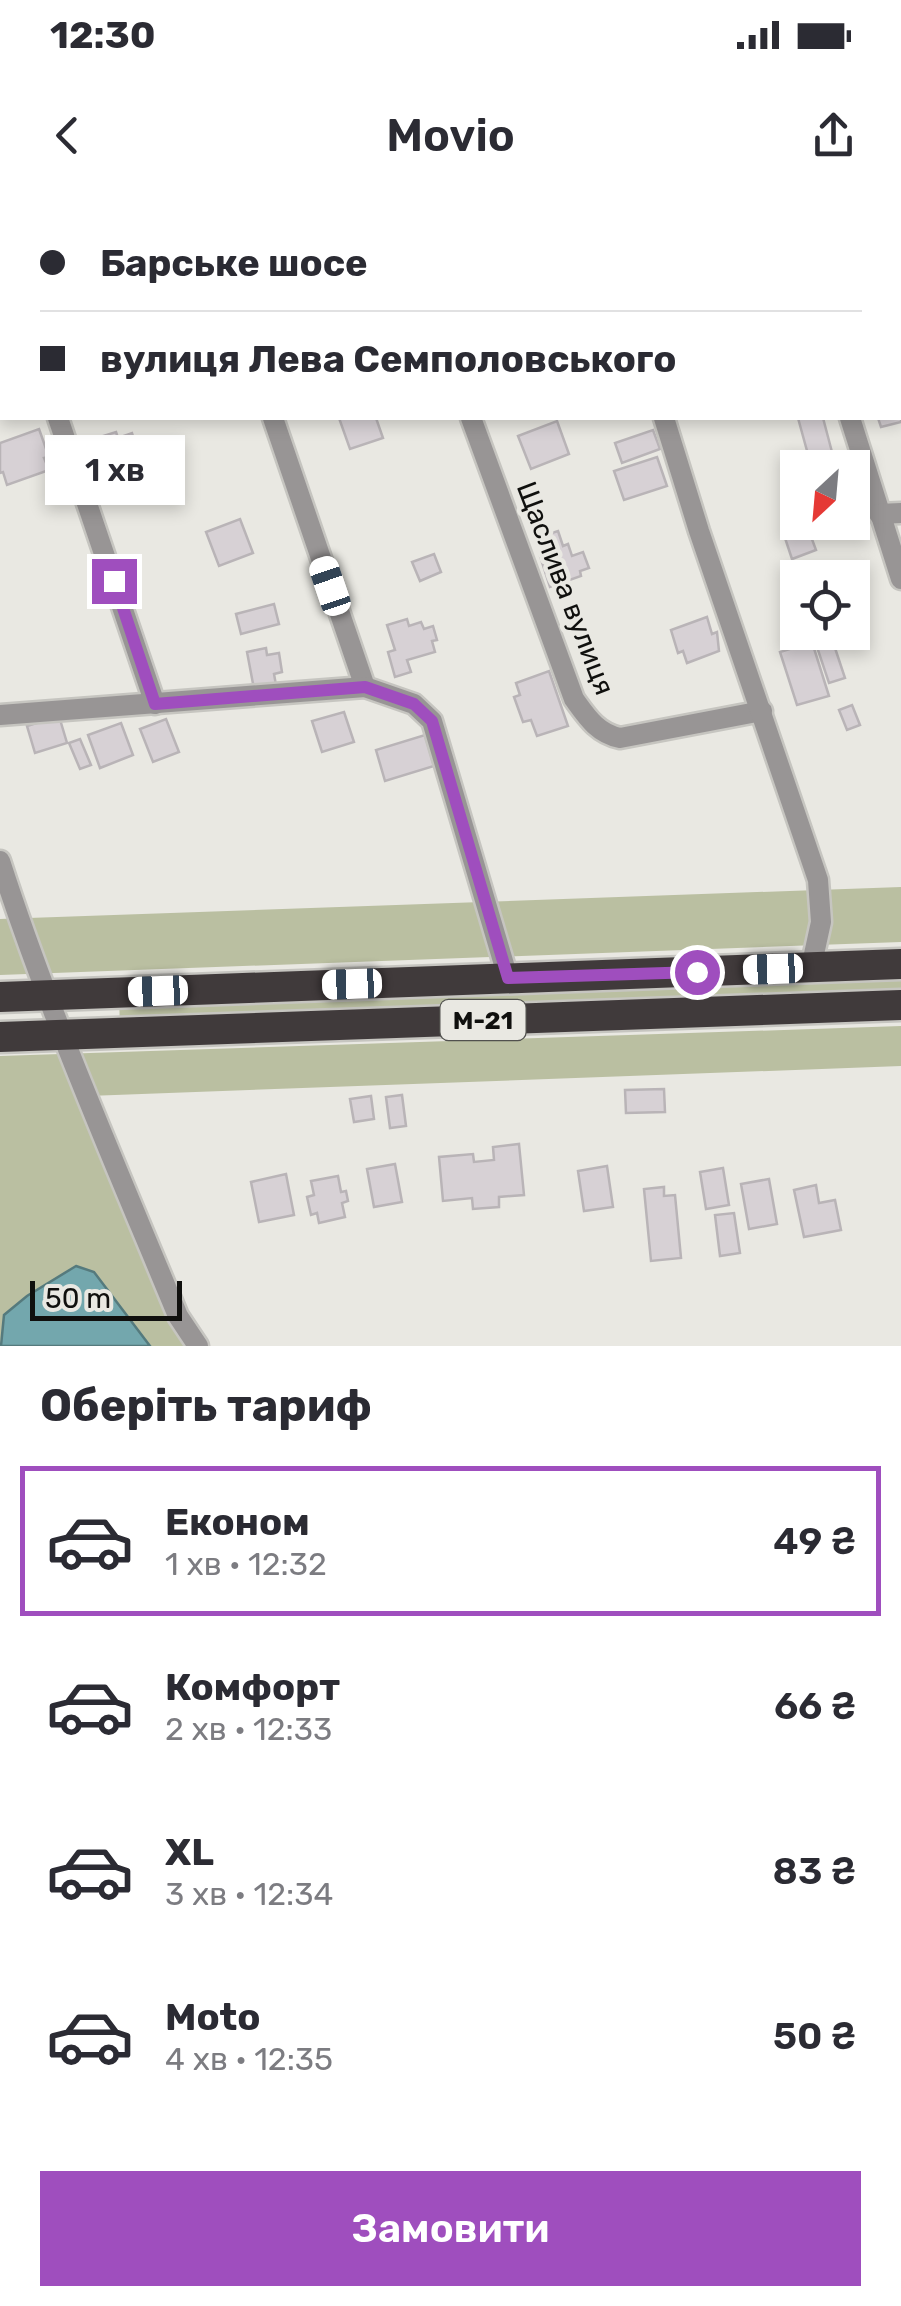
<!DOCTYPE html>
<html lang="uk">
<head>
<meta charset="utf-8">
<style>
  body { margin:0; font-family:Rubik,sans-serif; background:#f7f7f7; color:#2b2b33; height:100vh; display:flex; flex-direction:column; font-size:38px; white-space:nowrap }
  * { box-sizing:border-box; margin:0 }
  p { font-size:32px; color:#7c7c81 }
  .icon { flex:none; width:55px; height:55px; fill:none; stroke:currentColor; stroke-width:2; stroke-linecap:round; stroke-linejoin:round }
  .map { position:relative; height:1146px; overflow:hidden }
  .side { display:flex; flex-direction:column; background:#fff; flex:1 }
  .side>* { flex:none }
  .top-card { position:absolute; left:0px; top:0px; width:902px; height:220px; box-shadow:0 5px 15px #0003; display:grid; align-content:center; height:220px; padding:0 40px; background:#fff }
  .needle { width:65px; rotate:206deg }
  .controls { position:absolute; left:780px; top:250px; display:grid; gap:20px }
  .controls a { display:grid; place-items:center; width:90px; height:90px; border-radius:0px; background:#fff; box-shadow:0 5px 15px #0003; font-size:50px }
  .scale { position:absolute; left:30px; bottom:25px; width:152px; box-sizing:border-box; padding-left:10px; border:5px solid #10100e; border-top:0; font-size:28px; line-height:35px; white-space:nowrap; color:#10100e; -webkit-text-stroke:8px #e9e8e2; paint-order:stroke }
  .end { position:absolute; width:45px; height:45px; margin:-22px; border:12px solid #9f4ebe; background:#fff; box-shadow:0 0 0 5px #fff }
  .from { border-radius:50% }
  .bubble { position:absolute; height:70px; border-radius:0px; background:#fff; box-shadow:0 5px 15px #0003; font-size:32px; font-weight:600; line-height:70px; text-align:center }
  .car { position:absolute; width:30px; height:60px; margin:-30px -15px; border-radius:12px; box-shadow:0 0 8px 2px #0007; background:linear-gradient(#fff 24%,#345 0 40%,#fff 0 76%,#345 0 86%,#fff 0) }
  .top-card b { display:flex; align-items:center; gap:35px; height:95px; font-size:38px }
  .top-card b+b { border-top:2px solid #e1e1e2 }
  .top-card i { width:25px; height:25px; background:#2b2b33 }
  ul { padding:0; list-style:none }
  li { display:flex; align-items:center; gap:30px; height:150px; margin:0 20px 15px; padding:0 20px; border:5px solid transparent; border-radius:0px }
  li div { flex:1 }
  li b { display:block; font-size:38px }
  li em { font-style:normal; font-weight:600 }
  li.on { border-color:#9f4ebe }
  li>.icon { width:90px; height:90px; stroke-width:1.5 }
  h2 { padding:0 40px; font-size:45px; line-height:120px }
  .button { display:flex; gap:20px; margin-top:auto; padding:20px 40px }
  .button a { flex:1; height:115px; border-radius:0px; background:#9f4ebe; color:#fff; font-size:40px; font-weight:600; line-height:115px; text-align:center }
  .status { display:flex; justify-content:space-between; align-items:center; height:70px; padding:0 50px; background:#fff; direction:ltr }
  .status svg { height:28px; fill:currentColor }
  header { display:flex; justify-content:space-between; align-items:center; height:130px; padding:0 40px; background:#fff; font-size:45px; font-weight:600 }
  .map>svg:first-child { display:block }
  .green { fill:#babfa1 }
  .water { fill:#73a7ad; stroke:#557a7d; stroke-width:2.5 }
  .building { fill:#d7d1d5; stroke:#b9b4b7; stroke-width:2.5 }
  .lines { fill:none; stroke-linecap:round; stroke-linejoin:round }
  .street-casing { stroke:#c6c5c0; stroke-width:25 }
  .highway-casing { stroke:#c6c5c0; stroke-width:35 }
  .street { stroke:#989595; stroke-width:20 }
  .highway { stroke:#403a3b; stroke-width:30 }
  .route { stroke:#9f4ebe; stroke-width:12 }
  .labels { text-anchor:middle; stroke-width:9; stroke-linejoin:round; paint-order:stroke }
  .shield { fill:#e9e8e2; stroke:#51514e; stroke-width:2.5 }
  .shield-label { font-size:25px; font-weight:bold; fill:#10100e }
  .street-label { font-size:28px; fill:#10100e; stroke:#e9e8e2 }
</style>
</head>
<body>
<div class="status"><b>12:30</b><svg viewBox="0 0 49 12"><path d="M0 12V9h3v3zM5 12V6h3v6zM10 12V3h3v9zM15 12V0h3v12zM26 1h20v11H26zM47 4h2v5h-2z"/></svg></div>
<header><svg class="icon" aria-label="back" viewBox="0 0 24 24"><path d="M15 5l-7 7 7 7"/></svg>Movio<svg class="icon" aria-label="share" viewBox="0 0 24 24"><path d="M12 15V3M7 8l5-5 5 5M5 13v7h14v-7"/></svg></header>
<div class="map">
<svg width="901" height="1146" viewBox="0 0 901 1146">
  <rect width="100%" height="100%" fill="#e9e8e2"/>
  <g class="green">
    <polygon points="901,687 901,742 0,775 0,719"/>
    <polygon points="901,764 901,805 120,833 119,793"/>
    <polygon points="901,826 901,866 88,896 198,1146 150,1146 94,1073 4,1115 0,1146 0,856"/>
  </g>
  <polygon class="water" points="76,1066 94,1072 150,1146 1,1146 4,1115 27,1096"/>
  <g class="building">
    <polygon points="901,192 901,222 881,227 878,218 900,218"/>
    <polygon points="339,218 376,218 383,238 350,249"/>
    <polygon points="798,218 823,218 832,252 809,258"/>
    <polygon points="557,221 569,254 531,269 518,236"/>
    <polygon points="39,229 49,257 44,258 49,270 7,285 3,272 0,273 0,243"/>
    <polygon points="653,230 660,249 622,263 615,243"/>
    <polygon points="116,232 118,238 132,233 139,256 104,267 97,246 105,243 103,236"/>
    <polygon points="657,257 667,286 624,300 614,271"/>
    <polygon points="240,319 253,353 219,366 206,332"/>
    <polygon points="806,323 816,350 792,359 783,332"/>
    <polygon points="558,331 563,346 568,344 572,356 583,352 589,368 580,371 581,376 550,387 539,353 544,351 539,337"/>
    <polygon points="434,354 441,372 420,381 412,362"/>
    <polygon points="274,404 279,424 241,434 236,414"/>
    <polygon points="707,417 712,434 717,432 719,451 687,463 683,451 678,453 671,430"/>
    <polygon points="407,419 409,426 421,422 424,429 433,426 437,440 432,441 435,452 407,460 411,472 395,477 388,452 395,450 387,425"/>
    <polygon points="832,439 845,478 829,483 816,444"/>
    <polygon points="812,442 829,496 797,505 780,452"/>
    <polygon points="266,448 267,455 279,453 282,472 274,474 276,485 254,489 247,452"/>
    <polygon points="549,471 568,526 537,536 531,520 523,522 514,497 520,495 516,483"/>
    <polygon points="852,505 860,525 847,530 839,510"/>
    <polygon points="344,512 354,542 322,552 312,521"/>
    <polygon points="59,516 67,543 35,553 27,526"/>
    <polygon points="166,519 179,552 153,562 140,529"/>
    <polygon points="121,523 133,555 100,568 88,535"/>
    <polygon points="425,535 434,566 385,581 376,550"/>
    <polygon points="80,539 91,565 80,569 69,543"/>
    <polygon points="664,889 665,912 626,913 625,890"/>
    <polygon points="402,895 406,926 390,928 386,897"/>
    <polygon points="371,896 374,919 354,922 350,899"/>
    <polygon points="519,944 524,995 499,997 499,1007 473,1009 472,998 443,1001 439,957 473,954 474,962 494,960 493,947"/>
    <polygon points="395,964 402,1002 374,1007 367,969"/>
    <polygon points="607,966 613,1007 584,1011 578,971"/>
    <polygon points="723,968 729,1005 706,1009 700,972"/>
    <polygon points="286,974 294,1015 259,1022 251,982"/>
    <polygon points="338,976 341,992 346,991 348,1001 342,1003 345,1017 319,1023 317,1013 311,1015 307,997 314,995 311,981"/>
    <polygon points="769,979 777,1024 749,1029 741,984"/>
    <polygon points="816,985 819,1003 835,1000 841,1030 804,1037 794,990"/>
    <polygon points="664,987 664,996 675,995 681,1058 651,1061 644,989"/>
    <polygon points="734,1013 740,1053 720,1056 715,1015"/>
  </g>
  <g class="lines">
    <defs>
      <g id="street">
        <polyline points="198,0 199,2"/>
        <polyline points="392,0 393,2"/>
        <polyline points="598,0 599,2"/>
        <polyline points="784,0 785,2"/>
        <polyline points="19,2 29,0"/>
        <polyline points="0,7 2,7"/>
        <polyline points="0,53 2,61"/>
        <polyline points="58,218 155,504"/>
        <polyline points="273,218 365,487"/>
        <path d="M471 218 574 499C587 517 597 533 620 538L762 511"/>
        <polyline points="664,218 699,331 818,680 821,722 811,768"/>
        <polyline points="850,218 901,379"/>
        <polyline points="879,314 901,313"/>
        <polyline points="0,515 365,487 414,504 432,521 508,778"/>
        <path d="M0 661C50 816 116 966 178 1116L198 1146"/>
      </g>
      <g id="highway">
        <polyline points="0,797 901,764"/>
        <polyline points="0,837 901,805"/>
      </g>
    </defs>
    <use href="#street" class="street-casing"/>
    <use href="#highway" class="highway-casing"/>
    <use href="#street" class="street"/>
    <use href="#highway" class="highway"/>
  </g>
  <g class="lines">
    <polyline class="route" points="114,381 155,504 365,487 414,504 432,521 508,778 697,772"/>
  </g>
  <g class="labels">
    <rect class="shield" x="440.5" y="800" width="85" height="40" rx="8"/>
    <g class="shield-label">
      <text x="483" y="829">М-21</text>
    </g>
    <g class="street-label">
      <text transform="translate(566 388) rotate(69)" y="10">Щаслива вулиця</text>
    </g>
  </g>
</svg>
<div class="controls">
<a><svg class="needle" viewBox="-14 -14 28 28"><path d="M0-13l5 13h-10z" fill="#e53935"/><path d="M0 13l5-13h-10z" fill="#7c7c81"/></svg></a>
<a><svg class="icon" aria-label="locate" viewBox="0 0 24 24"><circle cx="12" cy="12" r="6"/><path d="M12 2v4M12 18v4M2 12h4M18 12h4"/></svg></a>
</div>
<div class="scale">50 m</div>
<i class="end from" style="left:697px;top:772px"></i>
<i class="end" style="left:114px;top:381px"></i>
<div class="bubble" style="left:45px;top:235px;width:140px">1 хв</div>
<i class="car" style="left:330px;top:386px;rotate:341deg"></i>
<i class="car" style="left:773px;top:769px;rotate:268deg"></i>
<i class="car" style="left:352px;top:784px;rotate:268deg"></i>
<i class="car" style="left:158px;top:791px;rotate:268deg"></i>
<div class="top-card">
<b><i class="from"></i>Барське шосе</b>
<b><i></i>вулиця Лева Семполовського</b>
</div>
</div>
<section class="side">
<h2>Оберіть тариф</h2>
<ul>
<li class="on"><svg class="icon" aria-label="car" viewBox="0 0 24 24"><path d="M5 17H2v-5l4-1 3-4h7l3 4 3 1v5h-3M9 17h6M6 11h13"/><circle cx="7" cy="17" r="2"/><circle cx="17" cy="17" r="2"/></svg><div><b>Економ</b><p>1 хв · 12:32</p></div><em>49 ₴</em></li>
<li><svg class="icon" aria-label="car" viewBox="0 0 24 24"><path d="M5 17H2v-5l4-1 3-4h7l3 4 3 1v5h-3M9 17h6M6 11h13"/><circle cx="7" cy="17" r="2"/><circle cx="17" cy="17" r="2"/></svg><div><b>Комфорт</b><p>2 хв · 12:33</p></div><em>66 ₴</em></li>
<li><svg class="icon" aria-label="car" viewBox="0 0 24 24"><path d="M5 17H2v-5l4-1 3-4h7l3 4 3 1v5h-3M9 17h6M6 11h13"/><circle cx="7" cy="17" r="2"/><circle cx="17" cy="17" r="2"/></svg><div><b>XL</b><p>3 хв · 12:34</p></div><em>83 ₴</em></li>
<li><svg class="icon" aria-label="car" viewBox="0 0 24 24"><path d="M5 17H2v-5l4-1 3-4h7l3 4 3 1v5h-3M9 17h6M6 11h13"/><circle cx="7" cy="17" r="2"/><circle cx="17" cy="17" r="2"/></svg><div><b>Moto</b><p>4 хв · 12:35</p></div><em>50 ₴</em></li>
</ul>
<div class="button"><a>Замовити</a></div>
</section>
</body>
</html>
